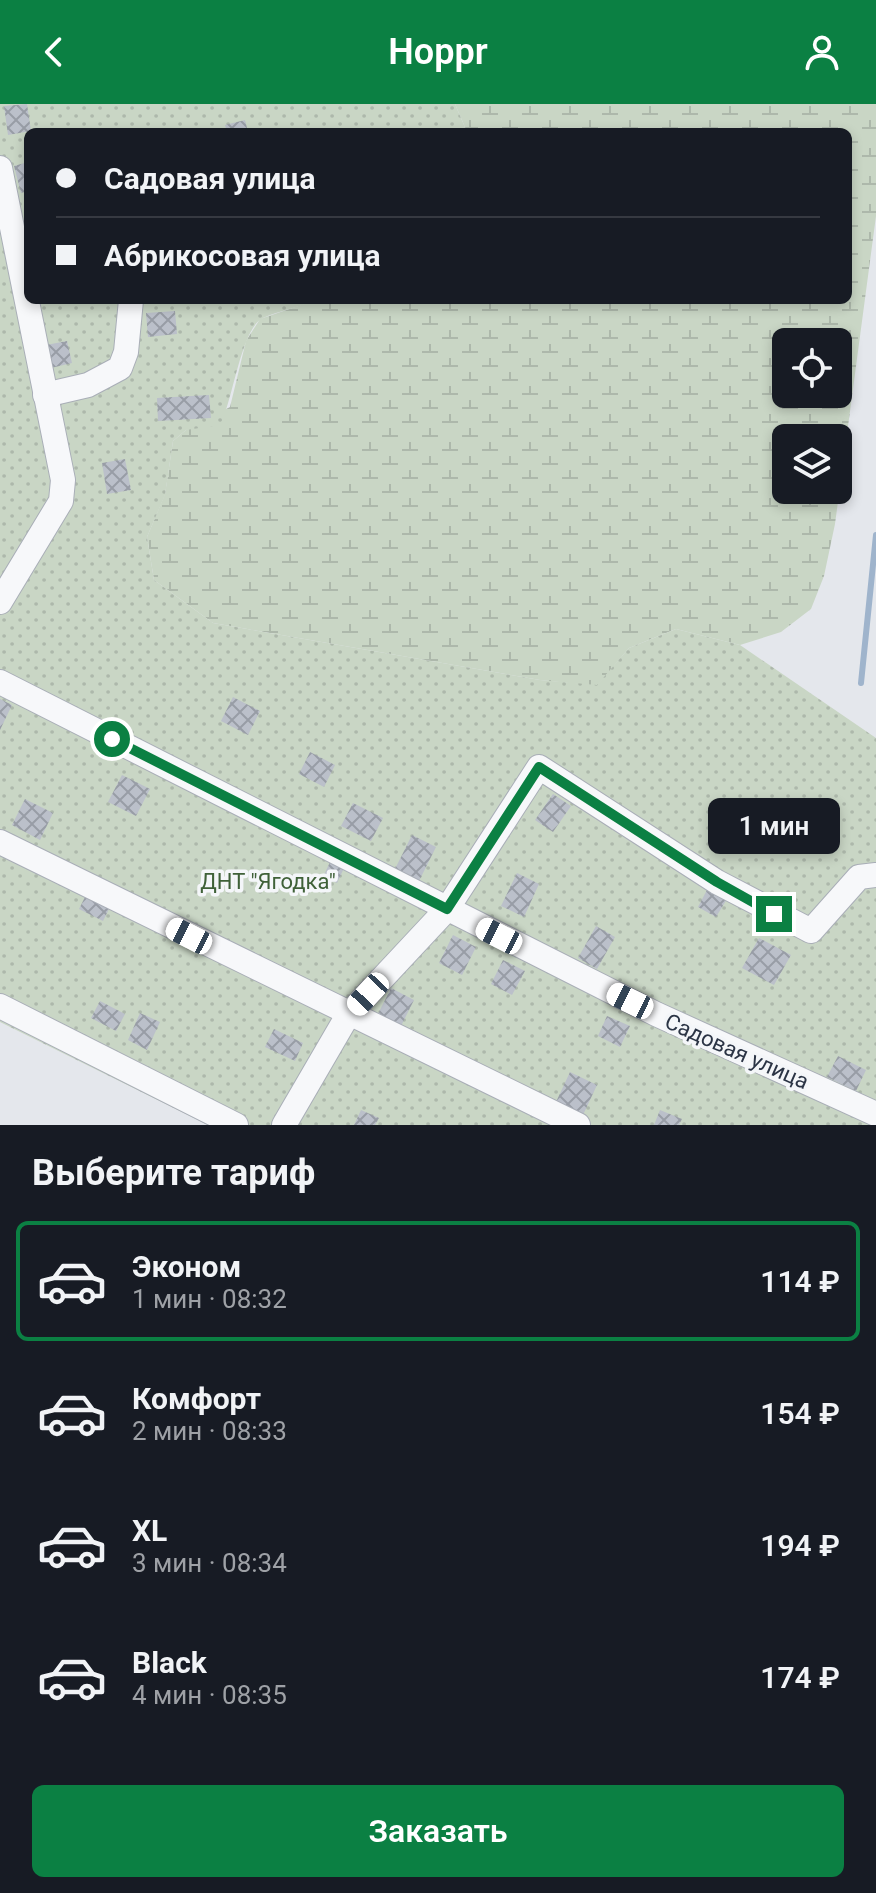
<!DOCTYPE html>
<html lang="ru">
<head>
<meta charset="utf-8">
<style>
  body { margin:0; font-family:Roboto,sans-serif; background:#20242c; color:#f1f3f6; height:100vh; display:flex; flex-direction:column; font-size:30px; white-space:nowrap }
  * { box-sizing:border-box; margin:0 }
  p { font-size:26px; color:#9ea1a6 }
  .icon { flex:none; width:44px; height:44px; fill:none; stroke:currentColor; stroke-width:2; stroke-linecap:round; stroke-linejoin:round }
  .map { position:relative; height:1021px; overflow:hidden }
  .sheet { display:flex; flex-direction:column; background:#171b24; flex:1 }
  .sheet>* { flex:none }
  .guide { position:absolute; left:24px; top:24px; width:828px; height:176px; border-radius:12px; box-shadow:0 4px 12px #0003; display:grid; align-content:center; height:176px; padding:0 32px; background:#171b24 }
  .fabs { position:absolute; left:772px; top:224px; display:grid; gap:16px }
  .fabs a { display:grid; place-items:center; width:80px; height:80px; border-radius:12px; background:#171b24; box-shadow:0 4px 12px #0003; font-size:40px }
  .end { position:absolute; width:36px; height:36px; margin:-18px; border:10px solid #0b8043; background:#fff; box-shadow:0 0 0 4px #fff }
  .from { border-radius:50% }
  .bubble { position:absolute; height:56px; border-radius:12px; background:#171b24; box-shadow:0 4px 12px #0003; font-size:26px; font-weight:600; line-height:56px; text-align:center }
  .car { position:absolute; width:24px; height:48px; margin:-24px -12px; border-radius:10px; box-shadow:0 0 6px 2px #0007; background:linear-gradient(#fff 24%,#345 0 40%,#fff 0 76%,#345 0 86%,#fff 0) }
  .guide b { display:flex; align-items:center; gap:28px; height:76px; font-size:30px }
  .guide b+b { border-top:2px solid #363941 }
  .guide i { width:20px; height:20px; background:#f1f3f6 }
  ul { padding:0; list-style:none }
  li { display:flex; align-items:center; gap:24px; height:120px; margin:0 16px 12px; padding:0 16px; border:4px solid transparent; border-radius:12px }
  li div { flex:1 }
  li b { display:block; font-size:30px }
  li em { font-style:normal; font-weight:600 }
  li.current { border-color:#0b8043 }
  li>.icon { width:72px; height:72px; stroke-width:1.5 }
  h2 { padding:0 32px; font-size:36px; line-height:96px }
  .primary-button { display:flex; gap:16px; margin-top:auto; padding:16px 32px }
  .primary-button a { flex:1; height:92px; border-radius:12px; background:#0b8043; color:#fff; font-size:32px; font-weight:600; line-height:92px; text-align:center }
  header { display:flex; justify-content:space-between; align-items:center; height:104px; padding:0 32px; background:#0b8043; color:#fff; font-size:36px; font-weight:600 }
  .map>svg:first-child { display:block }
  .wetland { fill:url(#wetland-marsh); fill-rule:evenodd }
  .park { fill:url(#park-dots) }
  .lines { fill:none; stroke-linecap:round; stroke-linejoin:round }
  .stream { stroke:#9fb4cc; stroke-width:6 }
  .building { fill:url(#building-cross-hatch) }
  .minor-casing { stroke:#a9aeb7; stroke-width:26 }
  .minor { stroke:#f7f8fa; stroke-width:24 }
  .route { stroke:#0b8043; stroke-width:10 }
  .labels { text-anchor:middle; stroke-width:7; stroke-linejoin:round; paint-order:stroke }
  .park-label { font-size:22px; fill:#3f6138; stroke:#f4f6f9 }
  .street-label { font-size:22px; fill:#2b3445; stroke:#f4f6f9 }
</style>
</head>
<body>
<header><svg class="icon" aria-label="back" viewBox="0 0 24 24"><path d="M15 5l-7 7 7 7"/></svg>Hoppr<svg class="icon" aria-label="person" viewBox="0 0 24 24"><circle cx="12" cy="8" r="4"/><path d="M4 21q1-7 8-7t8 7"/></svg></header>
<div class="map">
<svg width="876" height="1021" viewBox="0 0 876 1021">
  <defs>
    <pattern id="wetland-marsh" width="20" height="14" patternUnits="userSpaceOnUse" patternTransform="scale(2)"><rect width="20" height="14" fill="#c9d6c5"/><path d="M1 5h8M5 5V1M11 12h8M15 12V8" fill="none" stroke="#adb8ab"/></pattern>
    <pattern id="park-dots" width="8" height="8" patternUnits="userSpaceOnUse" patternTransform="scale(2)"><rect width="8" height="8" fill="#c9d6c5"/><path d="M2 2h.1M6 6h.1" fill="none" stroke="#adb8ab" stroke-width="1.8" stroke-linecap="round"/></pattern>
    <pattern id="building-cross-hatch" width="8" height="8" patternUnits="userSpaceOnUse" patternTransform="scale(2)"><rect width="8" height="8" fill="#bbc0ca"/><path d="M0 0l8 8M0 8l8-8" fill="none" stroke="#989da6"/></pattern>
  </defs>
  <rect width="100%" height="100%" fill="#e4e7ec"/>
  <path class="wetland" d="M455 0H876V112L835 420 824 472 811 505 781 528 740 541 676 525 629 544 597 582 540 576 213 519 154 476 147 433 165 390 173 337 186 326 230 303 246 237 260 215 316 196H848V28H467ZM786 238H838V290H786ZM786 334H838V386H786Z"/>
  <path class="park" d="M0 0H455L467 28H28V196H316C299 204 280 206 263 214 241 224 233 297 220 321L186 326 173 337 165 391 147 433 154 476 213 519 540 576 597 581 629 544 676 525 740 541 876 634V1021H208L0 918Z"/>
  <g class="lines">
    <polyline class="stream" points="861,579 876,431"/>
  </g>
  <g class="building">
    <polygon points="27,0 31,27 8,31 4,2"/>
    <polygon points="245,16 248,28 227,28 225,21"/>
    <polygon points="28,58 28,87 21,89 14,62"/>
    <polygon points="175,207 177,230 148,233 146,209"/>
    <polygon points="67,237 72,259 51,264 46,241"/>
    <polygon points="209,291 211,314 158,317 157,294"/>
    <polygon points="125,355 131,386 107,390 102,359"/>
    <polygon points="233,593 260,607 248,631 221,617"/>
    <polygon points="0,595 12,601 0,626"/>
    <polygon points="310,648 335,661 324,683 299,670"/>
    <polygon points="122,671 150,685 136,712 108,698"/>
    <polygon points="553,690 571,702 553,728 535,716"/>
    <polygon points="25,695 53,709 40,736 12,721"/>
    <polygon points="353,699 383,714 371,737 341,722"/>
    <polygon points="412,731 436,743 419,777 395,765"/>
    <polygon points="331,756 345,762 337,779 323,773"/>
    <polygon points="517,769 539,780 524,813 501,802"/>
    <polygon points="708,784 727,795 716,813 698,803"/>
    <polygon points="87,789 111,801 103,817 79,805"/>
    <polygon points="596,822 615,833 597,865 578,854"/>
    <polygon points="453,831 476,843 462,871 439,859"/>
    <polygon points="759,834 791,851 774,881 742,864"/>
    <polygon points="503,856 525,867 512,891 491,880"/>
    <polygon points="391,884 414,896 401,922 378,910"/>
    <polygon points="100,897 125,910 116,927 91,914"/>
    <polygon points="140,909 160,918 147,946 128,936"/>
    <polygon points="607,912 630,922 620,943 598,932"/>
    <polygon points="274,925 303,939 295,957 265,943"/>
    <polygon points="838,952 866,966 856,987 827,973"/>
    <polygon points="570,968 597,981 583,1011 556,998"/>
    <polygon points="361,1006 379,1014 375,1021 354,1021"/>
    <polygon points="660,1006 682,1015 679,1021 654,1021"/>
  </g>
  <g class="lines">
    <defs>
      <g id="minor">
        <polyline points="0,64 63,376 61,397 0,498"/>
        <polyline points="45,291 88,281 120,264 126,248 131,196"/>
        <polyline points="0,578 656,910 876,1010"/>
        <polyline points="0,738 578,1021"/>
        <polyline points="0,902 236,1021"/>
        <polyline points="284,1021 348,911 447,805 539,663 717,778 811,827 859,773 876,771"/>
      </g>
    </defs>
    <use href="#minor" class="minor-casing"/>
    <use href="#minor" class="minor"/>
  </g>
  <g class="lines">
    <polyline class="route" points="112,635 447,805 539,663 717,778 774,810"/>
  </g>
  <g class="labels">
    <g class="park-label">
      <text x="268" y="785">ДНТ "Ягодка"</text>
    </g>
    <g class="street-label">
      <text transform="translate(737 947) rotate(24)" y="8">Садовая улица</text>
    </g>
  </g>
</svg>
<div class="fabs">
<a><svg class="icon" aria-label="locate" viewBox="0 0 24 24"><circle cx="12" cy="12" r="6"/><path d="M12 2v4M12 18v4M2 12h4M18 12h4"/></svg></a>
<a><svg class="icon" aria-label="layers" viewBox="0 0 24 24"><path d="M12 4l9 5-9 5-9-5zM3 14l9 5 9-5"/></svg></a>
</div>
<i class="end from" style="left:112px;top:635px"></i>
<i class="end" style="left:774px;top:810px"></i>
<div class="bubble" style="left:708px;top:694px;width:132px">1 мин</div>
<i class="car" style="left:189px;top:832px;rotate:297deg"></i>
<i class="car" style="left:499px;top:832px;rotate:297deg"></i>
<i class="car" style="left:368px;top:890px;rotate:223deg"></i>
<i class="car" style="left:630px;top:897px;rotate:296deg"></i>
<div class="guide">
<b><i class="from"></i>Садовая улица</b>
<b><i></i>Абрикосовая улица</b>
</div>
</div>
<section class="sheet">
<h2>Выберите тариф</h2>
<ul>
<li class="current"><svg class="icon" aria-label="car" viewBox="0 0 24 24"><path d="M5 17H2v-5l4-1 3-4h7l3 4 3 1v5h-3M9 17h6M6 11h13"/><circle cx="7" cy="17" r="2"/><circle cx="17" cy="17" r="2"/></svg><div><b>Эконом</b><p>1 мин · 08:32</p></div><em>114 ₽</em></li>
<li><svg class="icon" aria-label="car" viewBox="0 0 24 24"><path d="M5 17H2v-5l4-1 3-4h7l3 4 3 1v5h-3M9 17h6M6 11h13"/><circle cx="7" cy="17" r="2"/><circle cx="17" cy="17" r="2"/></svg><div><b>Комфорт</b><p>2 мин · 08:33</p></div><em>154 ₽</em></li>
<li><svg class="icon" aria-label="car" viewBox="0 0 24 24"><path d="M5 17H2v-5l4-1 3-4h7l3 4 3 1v5h-3M9 17h6M6 11h13"/><circle cx="7" cy="17" r="2"/><circle cx="17" cy="17" r="2"/></svg><div><b>XL</b><p>3 мин · 08:34</p></div><em>194 ₽</em></li>
<li><svg class="icon" aria-label="car" viewBox="0 0 24 24"><path d="M5 17H2v-5l4-1 3-4h7l3 4 3 1v5h-3M9 17h6M6 11h13"/><circle cx="7" cy="17" r="2"/><circle cx="17" cy="17" r="2"/></svg><div><b>Black</b><p>4 мин · 08:35</p></div><em>174 ₽</em></li>
</ul>
<div class="primary-button"><a>Заказать</a></div>
</section>
</body>
</html>
